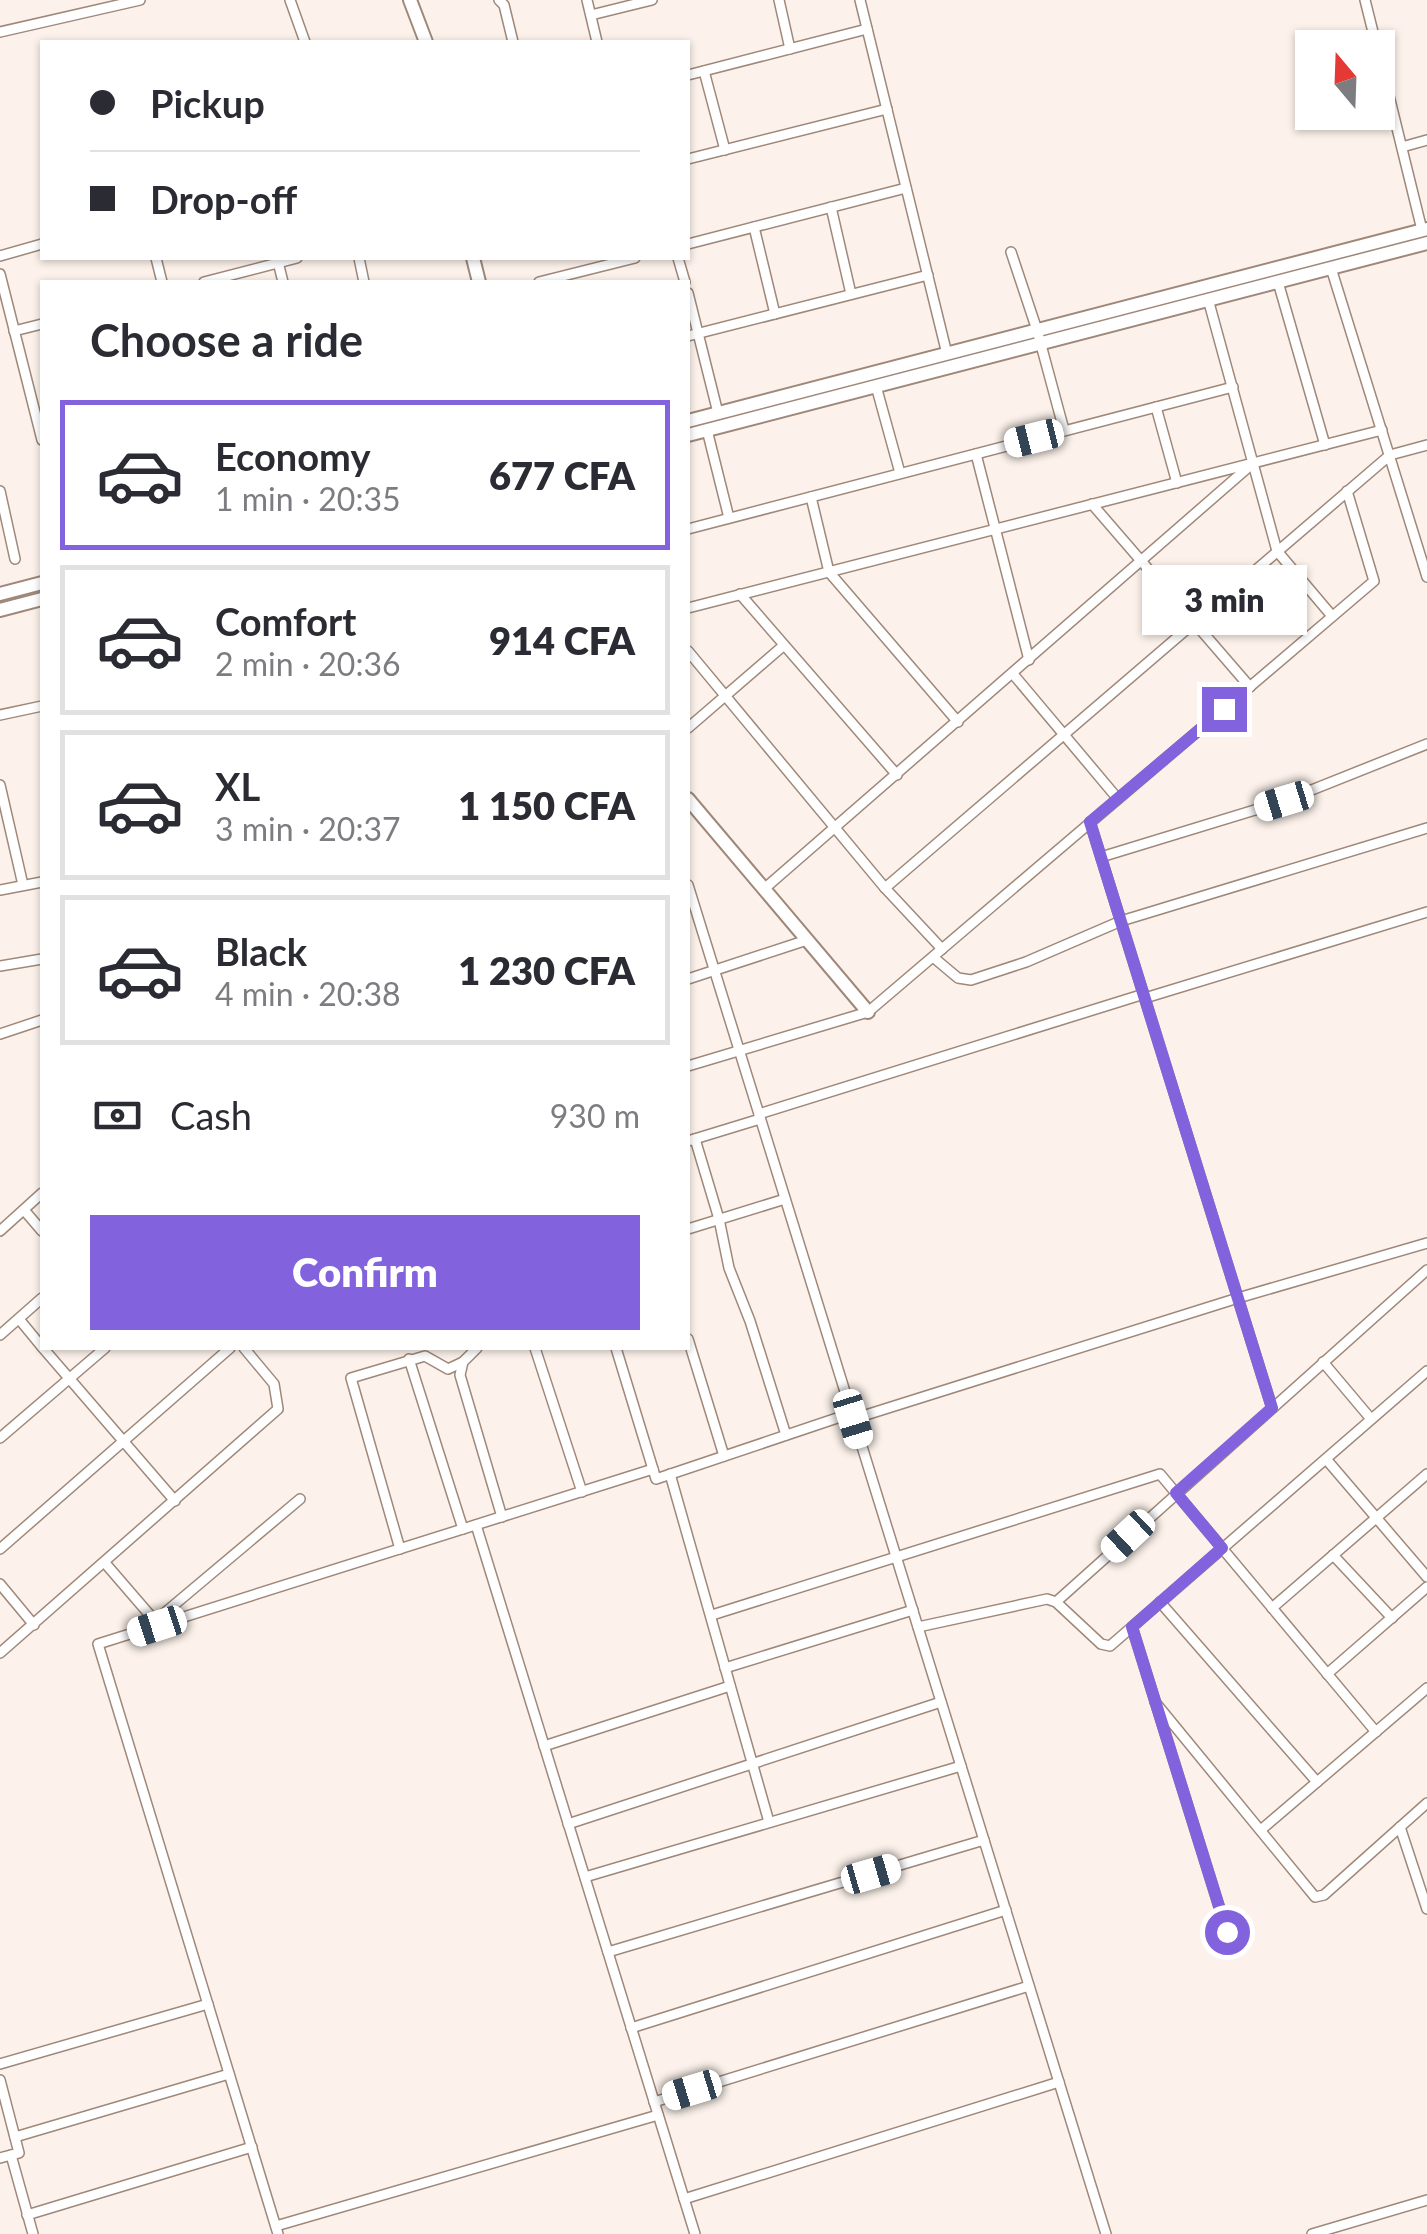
<!DOCTYPE html>
<html lang="en">
<head>
<meta charset="utf-8">
<style>
  body { margin:0; font-family:Lato,sans-serif; background:#f7f7f7; color:#2b2b33; height:100vh; display:flex; flex-direction:column; font-size:38px; white-space:nowrap }
  * { box-sizing:border-box; margin:0 }
  p { font-size:32px; color:#7c7c81 }
  .icon { flex:none; width:55px; height:55px; fill:none; stroke:currentColor; stroke-width:2; stroke-linecap:round; stroke-linejoin:round }
  .map { position:relative; flex:1; overflow:hidden }
  .side { position:absolute; left:40px; top:280px; width:650px; height:1070px; display:flex; flex-direction:column; background:#fff; border-radius:0px; box-shadow:0 2px 8px #0004 }
  .side>* { flex:none }
  .top-card { position:absolute; left:40px; top:40px; width:650px; height:220px; border-radius:0px; box-shadow:0 2px 8px #0004; display:grid; align-content:center; height:220px; padding:0 50px; background:#fff }
  .needle { width:65px; rotate:341deg }
  .buttons { position:absolute; left:1295px; top:30px; display:grid; gap:20px }
  .buttons a { display:grid; place-items:center; width:100px; height:100px; border-radius:0px; background:#fff; box-shadow:0 2px 8px #0004; font-size:50px }
  .end { position:absolute; width:45px; height:45px; margin:-22px; border:12px solid #8362dd; background:#fff; box-shadow:0 0 0 5px #fff }
  .from { border-radius:50% }
  .bubble { position:absolute; height:70px; border-radius:0px; background:#fff; box-shadow:0 2px 8px #0004; font-size:32px; font-weight:800; line-height:70px; text-align:center }
  .car { position:absolute; width:30px; height:60px; margin:-30px -15px; border-radius:12px; box-shadow:0 0 8px 2px #0007; background:linear-gradient(#fff 24%,#345 0 40%,#fff 0 76%,#345 0 86%,#fff 0) }
  .top-card b { display:flex; align-items:center; gap:35px; height:95px; font-size:38px }
  .top-card b+b { border-top:2px solid #e1e1e2 }
  .top-card i { width:25px; height:25px; background:#2b2b33 }
  ul { padding:0; list-style:none }
  li { display:flex; align-items:center; gap:30px; height:150px; margin:0 20px 15px; padding:0 30px; border:5px solid #e1e1e2; border-radius:0px }
  li div { flex:1 }
  li b { display:block; font-size:38px }
  li em { font-style:normal; font-weight:800 }
  li.current { border-color:#8362dd }
  li>.icon { width:90px; height:90px; stroke-width:1.5 }
  h2 { padding:0 50px; font-size:45px; line-height:120px }
  .pay { display:flex; align-items:center; gap:25px; height:110px; padding:0 50px; font-size:38px }
  .pay p { margin-inline-start:auto }
  .button { display:flex; gap:20px; margin-top:auto; padding:20px 50px }
  .button a { flex:1; height:115px; border-radius:0px; background:#8362dd; color:#fff; font-size:40px; font-weight:800; line-height:115px; text-align:center }
  .map>svg:first-child { display:block }
  .lines { fill:none; stroke-linecap:round; stroke-linejoin:round }
  .street-casing { stroke:#9f8879; stroke-width:12 }
  .secondary-casing { stroke:#9f8879; stroke-width:16 }
  .street { stroke:#fff; stroke-width:9 }
  .secondary { stroke:#fff; stroke-width:12 }
  .route { stroke:#8362dd; stroke-width:12 }
</style>
</head>
<body>
<div class="map">
<svg width="1427" height="2234" viewBox="0 0 1427 2234">
  <rect width="100%" height="100%" fill="#fcf2eb"/>
  <g class="lines">
    <defs>
      <g id="street">
        <polyline points="290,0 305,42"/>
        <polyline points="499,0 504,5 513,42"/>
        <polyline points="587,0 597,42"/>
        <polyline points="779,0 790,49"/>
        <polyline points="860,0 947,354"/>
        <polyline points="1365,0 1377,48"/>
        <polyline points="591,15 652,0"/>
        <polyline points="0,32 140,0"/>
        <polyline points="1378,51 1422,230"/>
        <polyline points="704,71 725,150"/>
        <polyline points="688,75 867,29"/>
        <polyline points="1402,147 1427,140"/>
        <polyline points="688,159 887,109"/>
        <polyline points="831,207 851,294"/>
        <polyline points="754,227 775,314"/>
        <polyline points="688,244 906,188"/>
        <polyline points="1011,252 1037,330 1064,430"/>
        <polyline points="0,256 42,244"/>
        <polyline points="156,258 162,282"/>
        <polyline points="359,258 364,282"/>
        <polyline points="678,258 685,282"/>
        <polyline points="278,262 283,282"/>
        <polyline points="1331,268 1427,577"/>
        <polyline points="0,274 42,440"/>
        <polyline points="204,282 297,258"/>
        <polyline points="539,282 635,258"/>
        <polyline points="1278,282 1325,445"/>
        <polyline points="688,293 718,413"/>
        <polyline points="1208,299 1277,551 1332,616"/>
        <polyline points="14,331 42,324"/>
        <polyline points="688,336 928,275"/>
        <polyline points="876,386 900,473"/>
        <polyline points="1156,407 1177,483"/>
        <polyline points="707,430 729,518"/>
        <polyline points="976,454 1029,660"/>
        <polyline points="0,491 15,559"/>
        <polyline points="811,497 829,572 958,722"/>
        <polyline points="1092,504 1250,687"/>
        <polyline points="688,529 1233,387"/>
        <polyline points="740,594 897,775"/>
        <polyline points="688,608 1382,430"/>
        <polyline points="688,651 885,888 942,949"/>
        <polyline points="1013,674 1118,799"/>
        <polyline points="0,715 42,706"/>
        <polyline points="688,728 783,646"/>
        <polyline points="0,785 23,885"/>
        <polyline points="1090,822 1272,1408"/>
        <polyline points="1101,857 1284,801 1427,744"/>
        <polyline points="688,885 1106,2234"/>
        <polyline points="885,888 1390,455 1427,445"/>
        <polyline points="764,889 1252,464"/>
        <polyline points="0,890 42,882"/>
        <polyline points="933,957 958,978 971,980 1026,962 1121,921 1427,828"/>
        <polyline points="0,966 42,959"/>
        <polyline points="688,979 807,940"/>
        <polyline points="1145,998 1427,912"/>
        <polyline points="0,1034 42,1020"/>
        <polyline points="688,1066 868,1012 1374,581 1347,491"/>
        <polyline points="759,1114 1144,994"/>
        <polyline points="695,1139 719,1219 729,1268 750,1321 786,1435"/>
        <polyline points="688,1141 760,1119"/>
        <polyline points="24,1210 42,1231"/>
        <polyline points="688,1229 785,1199"/>
        <polyline points="0,1231 42,1193"/>
        <polyline points="19,1319 42,1347"/>
        <polyline points="0,1335 42,1298"/>
        <polyline points="688,1339 724,1456"/>
        <polyline points="43,1348 175,1501"/>
        <polyline points="477,1348 463,1362 460,1375 502,1517"/>
        <polyline points="535,1348 582,1492"/>
        <polyline points="616,1348 656,1479 852,1413"/>
        <polyline points="409,1359 463,1529"/>
        <polyline points="1323,1362 1371,1419"/>
        <polyline points="853,1419 1238,1298 1427,1243"/>
        <polyline points="0,1438 105,1348"/>
        <polyline points="1326,1459 1427,1577"/>
        <polyline points="670,1474 769,1822"/>
        <polyline points="476,1525 695,2234"/>
        <polyline points="0,1549 230,1348"/>
        <polyline points="400,1549 351,1378 425,1356 448,1369 463,1362"/>
        <polyline points="1333,1555 1392,1618"/>
        <polyline points="105,1563 155,1621 300,1499"/>
        <polyline points="0,1584 34,1625"/>
        <polyline points="1056,1602 1427,1270"/>
        <polyline points="1160,1602 1317,1782"/>
        <polyline points="1272,1608 1427,1474"/>
        <polyline points="712,1615 1160,1474 1376,1732"/>
        <polyline points="918,1627 1047,1599 1056,1602 1101,1644 1110,1646 1427,1371"/>
        <polyline points="1132,1627 1227,1932"/>
        <polyline points="0,1653 278,1409 274,1384 244,1348"/>
        <polyline points="725,1668 913,1610"/>
        <polyline points="1327,1674 1427,1587"/>
        <polyline points="1155,1702 1315,1897 1324,1895 1427,1803"/>
        <polyline points="544,1746 730,1686"/>
        <polyline points="568,1824 941,1702"/>
        <polyline points="1400,1827 1427,1909"/>
        <polyline points="1262,1829 1427,1688"/>
        <polyline points="585,1877 961,1766"/>
        <polyline points="608,1952 984,1840"/>
        <polyline points="631,2028 1006,1910"/>
        <polyline points="0,2064 208,2004"/>
        <polyline points="0,2080 19,2153 0,2158"/>
        <polyline points="654,2102 1029,1986"/>
        <polyline points="15,2137 229,2074"/>
        <polyline points="11,2155 33,2234"/>
        <polyline points="684,2199 1059,2082"/>
        <polyline points="27,2215 252,2147"/>
        <polyline points="276,2226 658,2115"/>
        <polyline points="278,2234 98,1644 653,1469"/>
        <polyline points="1312,2234 1427,2200"/>
      </g>
      <g id="secondary">
        <polyline points="410,0 426,42"/>
        <polyline points="473,258 479,282"/>
        <polyline points="688,421 1427,229"/>
        <polyline points="688,435 1427,243"/>
        <polyline points="0,594 42,583"/>
        <polyline points="0,610 42,599"/>
        <polyline points="688,799 868,1012"/>
      </g>
    </defs>
    <use href="#street" class="street-casing"/>
    <use href="#secondary" class="secondary-casing"/>
    <use href="#street" class="street"/>
    <use href="#secondary" class="secondary"/>
  </g>
  <g class="lines">
    <polyline class="route" points="1224,709 1090,822 1272,1408 1176,1493 1222,1548 1132,1627 1227,1932"/>
  </g>
</svg>
<div class="buttons">
<a><svg class="needle" viewBox="-14 -14 28 28"><path d="M0-13l5 13h-10z" fill="#e53935"/><path d="M0 13l5-13h-10z" fill="#7c7c81"/></svg></a>
</div>
<i class="end from" style="left:1227px;top:1932px"></i>
<i class="end" style="left:1224px;top:709px"></i>
<div class="bubble" style="left:1142px;top:565px;width:165px">3 min</div>
<i class="car" style="left:1034px;top:438px;rotate:256deg"></i>
<i class="car" style="left:1284px;top:801px;rotate:253deg"></i>
<i class="car" style="left:853px;top:1419px;rotate:163deg"></i>
<i class="car" style="left:1128px;top:1536px;rotate:227deg"></i>
<i class="car" style="left:157px;top:1626px;rotate:252deg"></i>
<i class="car" style="left:871px;top:1874px;rotate:74deg"></i>
<i class="car" style="left:692px;top:2090px;rotate:253deg"></i>
<div class="top-card">
<b><i class="from"></i>Pickup</b>
<b><i></i>Drop-off</b>
</div>
<section class="side">
<h2>Choose a ride</h2>
<ul>
<li class="current"><svg class="icon" aria-label="car" viewBox="0 0 24 24"><path d="M5 17H2v-5l4-1 3-4h7l3 4 3 1v5h-3M9 17h6M6 11h13"/><circle cx="7" cy="17" r="2"/><circle cx="17" cy="17" r="2"/></svg><div><b>Economy</b><p>1 min · 20:35</p></div><em>677 CFA</em></li>
<li><svg class="icon" aria-label="car" viewBox="0 0 24 24"><path d="M5 17H2v-5l4-1 3-4h7l3 4 3 1v5h-3M9 17h6M6 11h13"/><circle cx="7" cy="17" r="2"/><circle cx="17" cy="17" r="2"/></svg><div><b>Comfort</b><p>2 min · 20:36</p></div><em>914 CFA</em></li>
<li><svg class="icon" aria-label="car" viewBox="0 0 24 24"><path d="M5 17H2v-5l4-1 3-4h7l3 4 3 1v5h-3M9 17h6M6 11h13"/><circle cx="7" cy="17" r="2"/><circle cx="17" cy="17" r="2"/></svg><div><b>XL</b><p>3 min · 20:37</p></div><em>1 150 CFA</em></li>
<li><svg class="icon" aria-label="car" viewBox="0 0 24 24"><path d="M5 17H2v-5l4-1 3-4h7l3 4 3 1v5h-3M9 17h6M6 11h13"/><circle cx="7" cy="17" r="2"/><circle cx="17" cy="17" r="2"/></svg><div><b>Black</b><p>4 min · 20:38</p></div><em>1 230 CFA</em></li>
</ul>
<div class="pay"><svg class="icon" aria-label="cash" viewBox="0 0 24 24"><path d="M3 7h18v10H3z"/><circle cx="12" cy="12" r="2"/></svg>Cash<p>930 m</p></div>
<div class="button"><a>Confirm</a></div>
</section>
</div>
</body>
</html>
